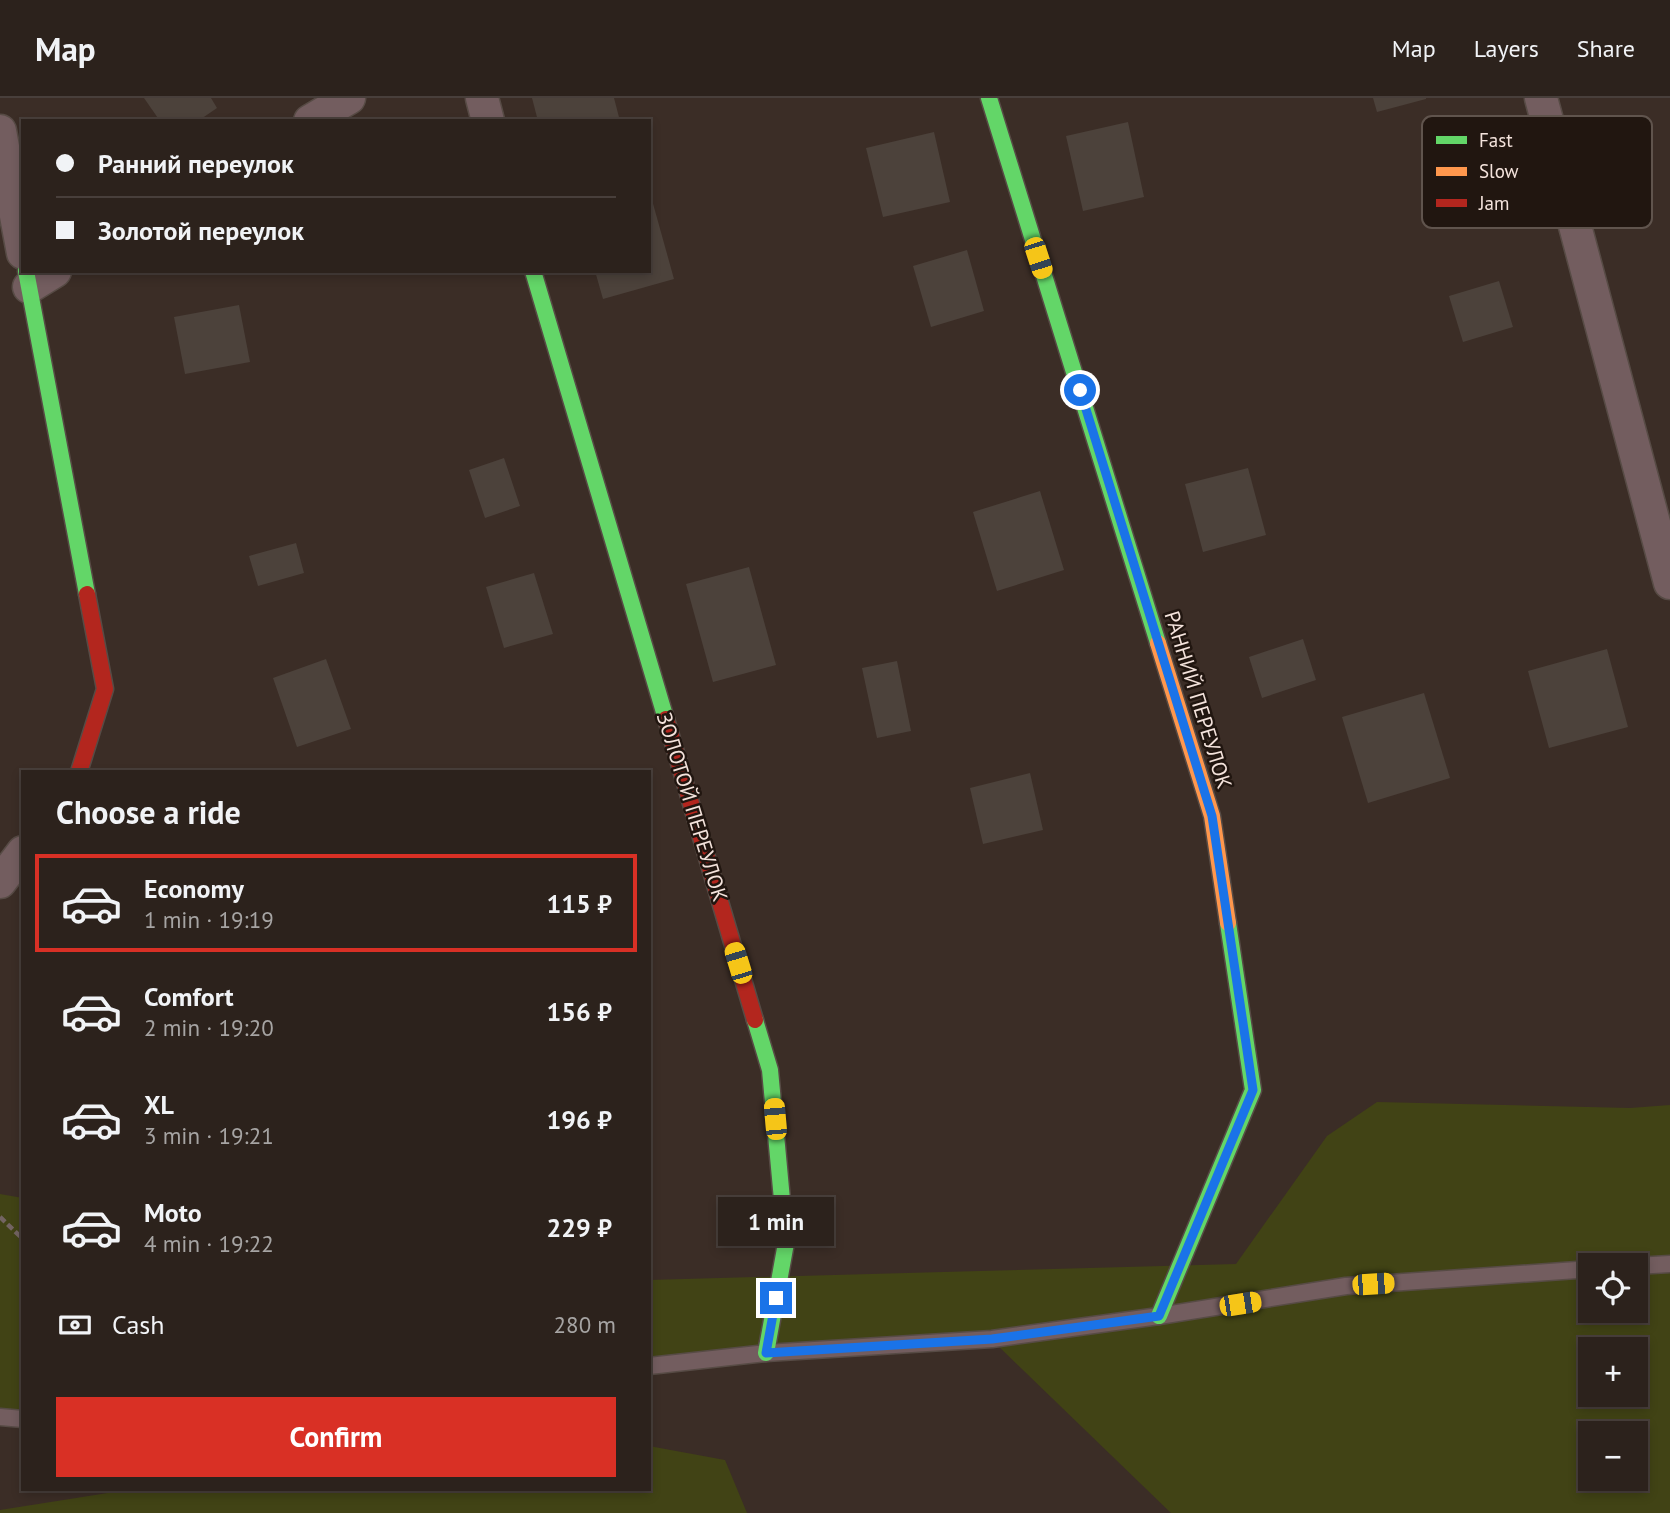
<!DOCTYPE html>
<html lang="en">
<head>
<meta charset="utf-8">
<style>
  body { margin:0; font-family:"PT Sans",sans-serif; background:#382f29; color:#f1f3f6; height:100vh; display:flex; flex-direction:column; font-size:26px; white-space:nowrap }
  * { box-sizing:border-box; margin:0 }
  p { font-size:23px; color:#a6a4a3 }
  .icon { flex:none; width:38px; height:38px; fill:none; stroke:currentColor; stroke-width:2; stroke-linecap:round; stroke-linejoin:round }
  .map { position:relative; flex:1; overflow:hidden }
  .sheet { position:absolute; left:21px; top:672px; width:630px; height:721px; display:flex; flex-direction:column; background:#2c221c; border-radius:0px; box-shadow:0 4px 10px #0003,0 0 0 2px #483f3b }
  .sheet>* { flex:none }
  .top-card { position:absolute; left:21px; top:21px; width:630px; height:154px; border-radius:0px; box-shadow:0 4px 10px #0003,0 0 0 2px #483f3b; display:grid; align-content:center; height:154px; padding:0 35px; background:#2c221c }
  .controls { position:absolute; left:1578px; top:1155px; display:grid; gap:14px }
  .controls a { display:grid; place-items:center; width:70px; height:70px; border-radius:0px; background:#2c221c; box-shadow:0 4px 10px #0003,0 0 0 2px #483f3b; font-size:35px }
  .end { position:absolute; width:32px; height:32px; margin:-16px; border:9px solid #1a73e8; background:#fff; box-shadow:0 0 0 4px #fff }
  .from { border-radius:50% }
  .bubble { position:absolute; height:49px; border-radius:0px; background:#2c221c; box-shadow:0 4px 10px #0003,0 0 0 2px #483f3b; font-size:23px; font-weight:700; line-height:49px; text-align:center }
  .car { position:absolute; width:21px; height:42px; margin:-21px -10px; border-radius:9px; box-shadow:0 0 5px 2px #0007; background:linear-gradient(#f5c518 24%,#345 0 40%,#f5c518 0 76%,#345 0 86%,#f5c518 0) }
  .top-card b { display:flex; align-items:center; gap:24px; height:66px; font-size:26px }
  .top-card b+b { border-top:2px solid #483f3b }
  .top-card i { width:18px; height:18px; background:#f1f3f6 }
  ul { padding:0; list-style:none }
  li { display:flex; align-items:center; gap:21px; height:98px; margin:0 14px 10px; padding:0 21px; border:4px solid transparent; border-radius:0px }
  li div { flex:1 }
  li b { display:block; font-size:26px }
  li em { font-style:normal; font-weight:700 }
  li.active { border-color:#d93025 }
  li>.icon { width:63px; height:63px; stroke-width:1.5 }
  h2 { padding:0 35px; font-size:32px; line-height:84px }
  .pay { display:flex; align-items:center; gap:18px; height:77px; padding:0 35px; font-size:26px }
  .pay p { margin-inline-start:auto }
  .primary-button { display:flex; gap:14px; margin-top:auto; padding:14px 35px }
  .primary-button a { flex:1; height:80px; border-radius:0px; background:#d93025; color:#fff; font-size:28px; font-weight:700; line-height:80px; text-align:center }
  header { display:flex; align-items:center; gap:42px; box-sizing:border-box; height:98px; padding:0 35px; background:#2c221c; border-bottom:2px solid #483f3b }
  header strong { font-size:33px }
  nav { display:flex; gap:38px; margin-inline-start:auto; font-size:24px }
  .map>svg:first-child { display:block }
  .green { fill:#414315; fill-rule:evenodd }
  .building { fill:#4c423b }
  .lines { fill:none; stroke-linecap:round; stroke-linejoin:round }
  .lane-casing { stroke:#574b45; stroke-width:19 }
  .street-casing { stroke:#574b45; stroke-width:35 }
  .fast-casing { stroke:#574b45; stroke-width:19 }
  .slow-casing { stroke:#574b45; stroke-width:19 }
  .jam-casing { stroke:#574b45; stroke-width:19 }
  .path { stroke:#736462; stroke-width:4.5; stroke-dasharray:7 3.5; stroke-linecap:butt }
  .lane { stroke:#735d5f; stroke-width:16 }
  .street { stroke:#735d5f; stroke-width:32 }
  .fast { stroke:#63d668; stroke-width:16 }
  .slow { stroke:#ff974d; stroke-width:16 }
  .jam { stroke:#b3261e; stroke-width:16 }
  .route { stroke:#1a73e8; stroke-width:9 }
  .labels { text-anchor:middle; stroke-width:5; stroke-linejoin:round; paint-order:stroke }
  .street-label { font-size:21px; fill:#f4e3dc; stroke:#211610 }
  .key { fill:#211610; stroke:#60544d; stroke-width:2 }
  .key-label { font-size:19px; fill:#f4e3dc }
</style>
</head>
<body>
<header>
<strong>Map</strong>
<nav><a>Map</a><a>Layers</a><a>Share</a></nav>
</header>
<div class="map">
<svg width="1670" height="1415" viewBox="0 0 1670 1415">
  <rect width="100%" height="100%" fill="#3b2d26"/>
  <g class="green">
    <path d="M1377 1004 1630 1010 1670 1007V1415H1171L992 1242 649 1268V1182L1236 1166 1327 1038ZM1591 1167H1636V1213H1591ZM1591 1251H1636V1297H1591ZM1591 1335H1636V1381H1591Z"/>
    <polygon points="0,1096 23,1100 23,1321 0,1319"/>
    <polygon points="649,1348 725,1362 747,1415 0,1415 0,1412 133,1391 649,1391"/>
  </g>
  <g class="building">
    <polygon points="144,0 211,0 217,10 198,23 160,23"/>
    <polygon points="532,0 614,0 620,23 538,23"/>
    <polygon points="1373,0 1426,0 1426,1 1377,14"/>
    <polygon points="1128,24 1144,99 1083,113 1066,38"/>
    <polygon points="934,34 950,104 883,119 866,50"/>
    <polygon points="652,102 674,181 603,201 595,173 649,173 649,103"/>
    <polygon points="967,152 984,213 931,229 913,168"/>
    <polygon points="1499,183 1513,229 1463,244 1449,198"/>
    <polygon points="239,207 250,264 185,276 174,219"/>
    <polygon points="504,360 520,408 485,420 469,372"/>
    <polygon points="1248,370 1266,437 1203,454 1185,386"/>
    <polygon points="1040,393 1064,472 997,493 973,414"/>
    <polygon points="296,445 304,475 258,488 249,458"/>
    <polygon points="749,469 776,567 713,584 686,486"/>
    <polygon points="534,475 553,536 504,550 486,489"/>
    <polygon points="1303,541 1316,582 1262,600 1249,559"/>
    <polygon points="1607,551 1628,629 1549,650 1528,573"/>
    <polygon points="326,561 351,631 297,649 273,580"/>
    <polygon points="897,563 911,633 877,640 862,570"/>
    <polygon points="1424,595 1450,680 1368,705 1342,619"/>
    <polygon points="1030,675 1043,732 983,746 970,690"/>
  </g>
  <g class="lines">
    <defs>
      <g id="lane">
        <polyline points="1636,1168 1670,1166"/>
        <polyline points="649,1268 766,1255 992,1241 1159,1218 1346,1188 1591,1171"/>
        <polyline points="0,1319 23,1321"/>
      </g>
      <g id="street">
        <polyline points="482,0 488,23"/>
        <polyline points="1541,0 1670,485"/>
        <polyline points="310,23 349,0"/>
        <polyline points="0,33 23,155"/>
        <polyline points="29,189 55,173"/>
        <polyline points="0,784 23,754"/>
      </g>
      <g id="fast">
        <polyline points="989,0 1158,545"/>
        <polyline points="26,173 87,496"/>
        <polyline points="533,173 666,621"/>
        <polyline points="755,922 770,972 786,1145 766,1255"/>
        <polyline points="1159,1218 1253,992 1228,825"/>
      </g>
      <polyline id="slow" points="1158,545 1212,718 1228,825"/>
      <g id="jam">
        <polyline points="666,621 755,922"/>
        <polyline points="79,674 105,591 87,496"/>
      </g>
    </defs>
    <use href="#lane" class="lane-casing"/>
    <use href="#street" class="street-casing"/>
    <use href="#fast" class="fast-casing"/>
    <use href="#slow" class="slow-casing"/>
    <use href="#jam" class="jam-casing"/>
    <polyline class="path" points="0,1119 23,1141"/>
    <use href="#lane" class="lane"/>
    <use href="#street" class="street"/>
    <use href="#fast" class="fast"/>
    <use href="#slow" class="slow"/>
    <use href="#jam" class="jam"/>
  </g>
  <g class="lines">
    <polyline class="route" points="776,1200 766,1255 992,1241 1159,1218 1253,992 1212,718 1080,292"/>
  </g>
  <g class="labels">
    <g class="street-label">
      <text transform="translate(1198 602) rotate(73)" y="7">РАННИЙ ПЕРЕУЛОК</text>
      <text transform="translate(692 709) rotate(73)" y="7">ЗОЛОТОЙ ПЕРЕУЛОК</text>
    </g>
  </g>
  <rect x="1422" y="18" width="230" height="112" rx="10" class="key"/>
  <rect x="1436" y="38" width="31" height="8" fill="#63d668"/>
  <rect x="1436" y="69" width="31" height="9" fill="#ff974d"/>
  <rect x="1436" y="101" width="31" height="8" fill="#b3261e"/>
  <g class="key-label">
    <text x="1479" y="49">Fast</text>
    <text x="1479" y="80">Slow</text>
    <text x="1479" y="112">Jam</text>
  </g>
</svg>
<div class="controls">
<a><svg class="icon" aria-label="locate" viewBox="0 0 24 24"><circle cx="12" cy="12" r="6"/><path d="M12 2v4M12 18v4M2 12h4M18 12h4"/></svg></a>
<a>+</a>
<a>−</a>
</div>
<i class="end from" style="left:1080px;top:292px"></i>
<i class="end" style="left:776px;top:1200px"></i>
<div class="bubble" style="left:718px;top:1099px;width:116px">1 min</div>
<i class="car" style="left:1038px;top:160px;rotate:162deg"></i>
<i class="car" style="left:738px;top:865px;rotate:343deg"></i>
<i class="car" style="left:775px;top:1021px;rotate:355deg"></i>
<i class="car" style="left:1373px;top:1186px;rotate:86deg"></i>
<i class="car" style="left:1240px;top:1206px;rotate:81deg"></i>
<div class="top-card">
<b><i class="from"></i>Ранний переулок</b>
<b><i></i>Золотой переулок</b>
</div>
<section class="sheet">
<h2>Choose a ride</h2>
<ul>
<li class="active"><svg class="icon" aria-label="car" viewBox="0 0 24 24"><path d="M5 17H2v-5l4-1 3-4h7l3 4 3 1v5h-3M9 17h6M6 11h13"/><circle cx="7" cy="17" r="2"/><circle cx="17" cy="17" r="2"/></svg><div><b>Economy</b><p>1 min · 19:19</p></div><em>115 ₽</em></li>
<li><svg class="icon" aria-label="car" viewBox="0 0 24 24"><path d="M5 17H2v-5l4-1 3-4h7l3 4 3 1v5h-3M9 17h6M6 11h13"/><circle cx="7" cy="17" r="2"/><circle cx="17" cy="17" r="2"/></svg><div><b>Comfort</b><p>2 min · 19:20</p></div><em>156 ₽</em></li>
<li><svg class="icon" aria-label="car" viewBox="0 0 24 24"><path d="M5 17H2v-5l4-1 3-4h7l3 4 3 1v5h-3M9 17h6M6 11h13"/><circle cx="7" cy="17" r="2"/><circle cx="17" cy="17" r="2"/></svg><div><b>XL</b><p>3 min · 19:21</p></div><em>196 ₽</em></li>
<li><svg class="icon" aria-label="car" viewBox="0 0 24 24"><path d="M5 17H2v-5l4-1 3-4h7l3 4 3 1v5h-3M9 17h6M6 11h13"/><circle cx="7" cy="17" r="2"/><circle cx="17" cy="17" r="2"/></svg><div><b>Moto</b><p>4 min · 19:22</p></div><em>229 ₽</em></li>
</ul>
<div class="pay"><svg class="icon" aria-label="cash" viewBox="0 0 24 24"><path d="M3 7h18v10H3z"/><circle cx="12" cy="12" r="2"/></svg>Cash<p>280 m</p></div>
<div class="primary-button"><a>Confirm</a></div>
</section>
</div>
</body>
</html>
